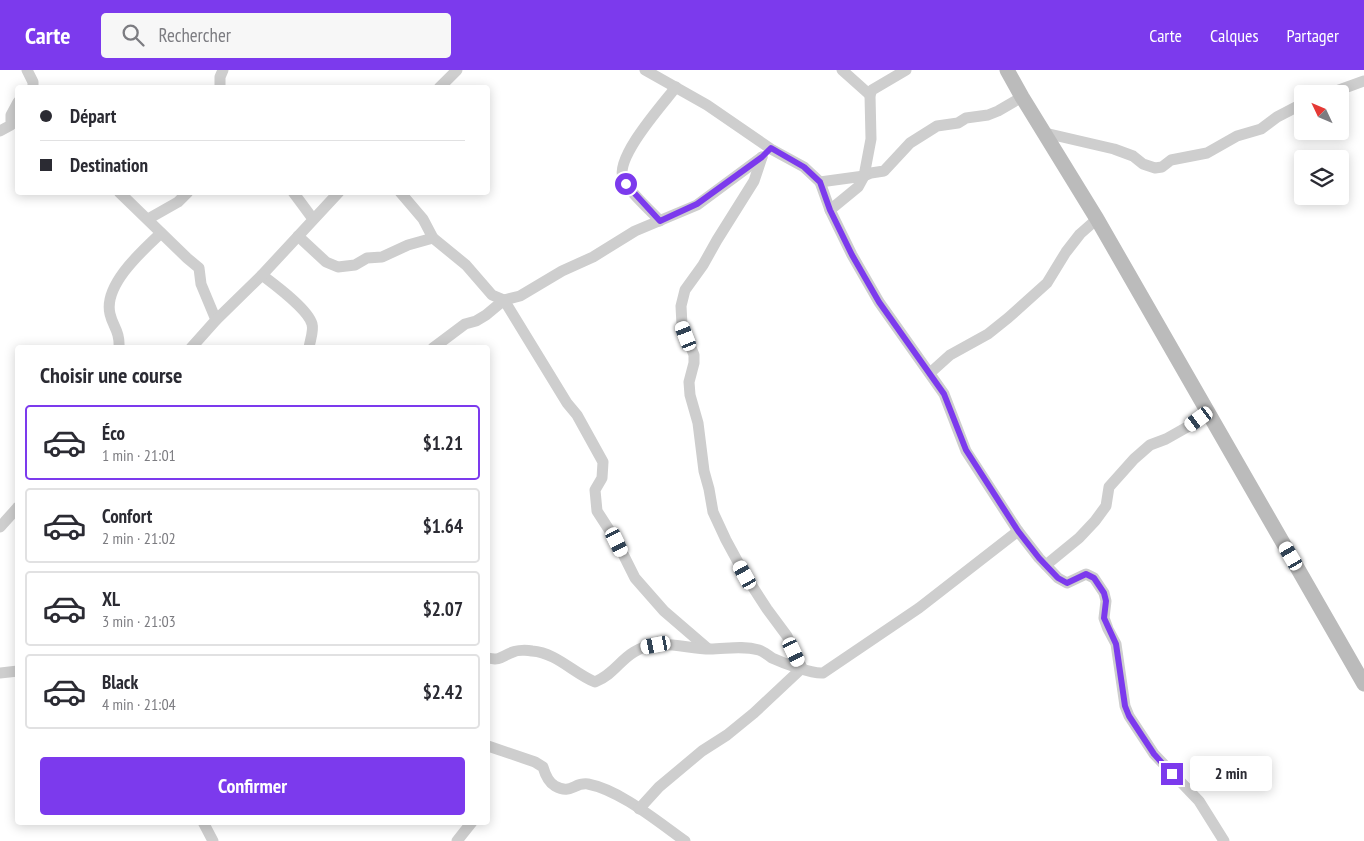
<!DOCTYPE html>
<html lang="fr">
<head>
<meta charset="utf-8">
<style>
  body { margin:0; font-family:"PT Sans Narrow",sans-serif; background:#f7f7f7; color:#2b2b33; height:100vh; display:flex; flex-direction:column; font-size:19px; white-space:nowrap }
  * { box-sizing:border-box; margin:0 }
  p { font-size:16px; color:#7c7c81 }
  .icon { flex:none; width:28px; height:28px; fill:none; stroke:currentColor; stroke-width:2; stroke-linecap:round; stroke-linejoin:round }
  .map { position:relative; flex:1; overflow:hidden }
  .side { position:absolute; left:15px; top:275px; width:475px; height:480px; display:flex; flex-direction:column; background:#fff; border-radius:5px; box-shadow:0 2px 12px #0003 }
  .side>* { flex:none }
  .top-card { position:absolute; left:15px; top:15px; width:475px; height:110px; border-radius:5px; box-shadow:0 2px 12px #0003; display:grid; align-content:center; height:110px; padding:0 25px; background:#fff }
  .needle { width:32px; rotate:314deg }
  .tools { position:absolute; left:1294px; top:15px; display:grid; gap:10px }
  .tools a { display:grid; place-items:center; width:55px; height:55px; border-radius:5px; background:#fff; box-shadow:0 2px 12px #0003; font-size:25px }
  .end { position:absolute; width:22px; height:22px; margin:-11px; border:6px solid #7c3aed; background:#fff; box-shadow:0 0 0 2px #fff }
  .from { border-radius:50% }
  .bubble { position:absolute; height:35px; border-radius:5px; background:#fff; box-shadow:0 2px 12px #0003; font-size:16px; font-weight:700; line-height:35px; text-align:center }
  .car { position:absolute; width:15px; height:30px; margin:-15px -8px; border-radius:6px; box-shadow:0 0 4px 1px #0007; background:linear-gradient(#fff 24%,#345 0 40%,#fff 0 76%,#345 0 86%,#fff 0) }
  .top-card b { display:flex; align-items:center; gap:18px; height:48px; font-size:19px }
  .top-card b+b { border-top:1px solid #e1e1e2 }
  .top-card i { width:12px; height:12px; background:#2b2b33 }
  ul { padding:0; list-style:none }
  li { display:flex; align-items:center; gap:15px; height:75px; margin:0 10px 8px; padding:0 15px; border:2px solid #e1e1e2; border-radius:5px }
  li div { flex:1 }
  li b { display:block; font-size:19px }
  li em { font-style:normal; font-weight:700 }
  li.current { border-color:#7c3aed }
  li>.icon { width:45px; height:45px; stroke-width:1.5 }
  h2 { padding:0 25px; font-size:22px; line-height:60px }
  .cta { display:flex; gap:10px; margin-top:auto; padding:10px 25px }
  .cta a { flex:1; height:58px; border-radius:5px; background:#7c3aed; color:#fff; font-size:20px; font-weight:700; line-height:58px; text-align:center }
  header { display:flex; align-items:center; gap:30px; box-sizing:border-box; height:70px; padding:0 25px; background:#7c3aed; color:#fff }
  header strong { font-size:24px }
  nav { display:flex; gap:28px; margin-inline-start:auto; font-size:18px }
  .search { width:350px; height:45px; background:#f7f7f7; display:flex; align-items:center; gap:12px; box-sizing:border-box; padding:0 18px; border-radius:5px; color:#7c7c81; font-size:19px }
  .map>svg:first-child { display:block }
  .lines { fill:none; stroke-linecap:round; stroke-linejoin:round }
  .street { stroke:#cecece; stroke-width:11 }
  .secondary { stroke:#bbb; stroke-width:15 }
  .route { stroke:#7c3aed; stroke-width:6 }
</style>
</head>
<body>
<header>
<strong>Carte</strong>
<div class="search"><svg class="icon" aria-label="search" viewBox="0 0 24 24"><circle cx="10" cy="10" r="6"/><path d="M15 15l6 6"/></svg>Rechercher</div>
<nav><a>Carte</a><a>Calques</a><a>Partager</a></nav>
</header>
<div class="map">
<svg width="1364" height="771" viewBox="0 0 1364 771">
  <rect width="100%" height="100%" fill="#fff"/>
  <g class="lines">
    <g class="street">
      <polyline points="27,0 33,12 33,18"/>
      <polyline points="645,0 707,35 771,79 804,97 820,112 830,140 852,185 879,232 944,324 966,381 1018,461 1039,488 1058,508 1067,513 1086,504 1094,508 1104,523 1106,531 1104,548 1108,559 1116,574 1125,636 1129,646 1154,684 1199,731 1224,771"/>
      <polyline points="842,0 870,25"/>
      <polyline points="220,18 220,7 223,0"/>
      <polyline points="439,18 457,0"/>
      <polyline points="1328,24 1364,11"/>
      <polyline points="0,61 11,55 11,45 18,32"/>
      <polyline points="1045,63 1114,79 1133,86 1143,94 1155,98 1162,97 1171,90 1207,83 1237,66 1261,59 1277,47 1302,34"/>
      <polyline points="820,112 864,106 871,103 884,101 910,73 937,56 958,53 966,48 988,45 998,41 1022,27"/>
      <polyline points="119,122 187,188 199,198 201,214 216,250"/>
      <polyline points="293,122 313,149"/>
      <polyline points="400,122 423,149 433,168 466,195 492,225 504,230 520,226 562,201 593,187 635,161 697,135 762,87"/>
      <polyline points="830,140 858,117 864,106 871,69 870,25 872,20 906,0"/>
      <polyline points="148,149 178,132 188,122"/>
      <path d="M660 151C651 141 626 119 623 108 615 87 663 34 676 17"/>
      <polyline points="298,166 326,192 338,197 355,195 367,188 382,187 408,175 433,168"/>
      <path d="M262 205C275 215 308 239 312 254 314 261 310 270 309 278"/>
      <path d="M119 278C120 261 113 257 110 244 103 215 143 180 161 163"/>
      <polyline points="191,278 216,250 262,205 339,122"/>
      <polyline points="433,278 465,254 476,251 486,245 504,230 567,333 577,345 603,392 602,408 595,420 597,441 617,472 635,508 664,541 707,578"/>
      <polyline points="930,303 950,285 988,264 1008,248 1047,213 1066,182 1080,164 1097,149"/>
      <polyline points="0,457 18,437"/>
      <polyline points="1046,495 1079,468 1095,451 1106,436 1109,417 1134,389 1150,375 1166,369 1189,356 1209,342"/>
      <path d="M488 588C501 591 502 586 513 582 517 580 527 580 532 581 557 583 573 603 595 612 614 604 619 591 634 582 658 567 685 579 710 579 726 579 742 575 759 580 764 582 768 585 772 588 783 593 812 604 823 603L919 538 1018 461"/>
      <polyline points="0,603 18,601"/>
      <path d="M488 676 535 692 543 697C545 704 548 712 555 716 571 725 574 712 588 714 620 720 658 752 685 771"/>
      <polyline points="639,739 659,717 702,681 727,665 754,643 802,598 787,566 767,539 745,505 726,470 713,442 709,419 704,401 698,353 690,325 689,312 694,293 694,285 682,255 681,236 685,220 703,195 717,170 754,111 762,87"/>
      <polyline points="203,752 213,771"/>
      <polyline points="457,771 472,752"/>
    </g>
    <polyline class="secondary" points="1007,0 1022,27 1097,149 1364,614"/>
  </g>
  <g class="lines">
    <polyline class="route" points="626,114 660,151 697,134 762,87 771,78 804,97 820,112 830,140 852,185 879,232 944,324 966,380 1018,461 1039,488 1058,508 1067,513 1086,504 1094,508 1104,523 1106,531 1104,548 1116,574 1125,636 1129,646 1154,684 1172,704"/>
  </g>
</svg>
<div class="tools">
<a><svg class="needle" viewBox="-14 -14 28 28"><path d="M0-13l5 13h-10z" fill="#e53935"/><path d="M0 13l5-13h-10z" fill="#7c7c81"/></svg></a>
<a><svg class="icon" aria-label="layers" viewBox="0 0 24 24"><path d="M12 4l9 5-9 5-9-5zM3 14l9 5 9-5"/></svg></a>
</div>
<i class="end from" style="left:626px;top:114px"></i>
<i class="end" style="left:1172px;top:704px"></i>
<div class="bubble" style="left:1190px;top:686px;width:82px">2 min</div>
<i class="car" style="left:686px;top:266px;rotate:339deg"></i>
<i class="car" style="left:1199px;top:349px;rotate:234deg"></i>
<i class="car" style="left:617px;top:472px;rotate:154deg"></i>
<i class="car" style="left:1291px;top:486px;rotate:330deg"></i>
<i class="car" style="left:745px;top:505px;rotate:331deg"></i>
<i class="car" style="left:656px;top:575px;rotate:259deg"></i>
<i class="car" style="left:794px;top:582px;rotate:155deg"></i>
<div class="top-card">
<b><i class="from"></i>Départ</b>
<b><i></i>Destination</b>
</div>
<section class="side">
<h2>Choisir une course</h2>
<ul>
<li class="current"><svg class="icon" aria-label="car" viewBox="0 0 24 24"><path d="M5 17H2v-5l4-1 3-4h7l3 4 3 1v5h-3M9 17h6M6 11h13"/><circle cx="7" cy="17" r="2"/><circle cx="17" cy="17" r="2"/></svg><div><b>Éco</b><p>1 min · 21:01</p></div><em>$1.21</em></li>
<li><svg class="icon" aria-label="car" viewBox="0 0 24 24"><path d="M5 17H2v-5l4-1 3-4h7l3 4 3 1v5h-3M9 17h6M6 11h13"/><circle cx="7" cy="17" r="2"/><circle cx="17" cy="17" r="2"/></svg><div><b>Confort</b><p>2 min · 21:02</p></div><em>$1.64</em></li>
<li><svg class="icon" aria-label="car" viewBox="0 0 24 24"><path d="M5 17H2v-5l4-1 3-4h7l3 4 3 1v5h-3M9 17h6M6 11h13"/><circle cx="7" cy="17" r="2"/><circle cx="17" cy="17" r="2"/></svg><div><b>XL</b><p>3 min · 21:03</p></div><em>$2.07</em></li>
<li><svg class="icon" aria-label="car" viewBox="0 0 24 24"><path d="M5 17H2v-5l4-1 3-4h7l3 4 3 1v5h-3M9 17h6M6 11h13"/><circle cx="7" cy="17" r="2"/><circle cx="17" cy="17" r="2"/></svg><div><b>Black</b><p>4 min · 21:04</p></div><em>$2.42</em></li>
</ul>
<div class="cta"><a>Confirmer</a></div>
</section>
</div>
</body>
</html>
